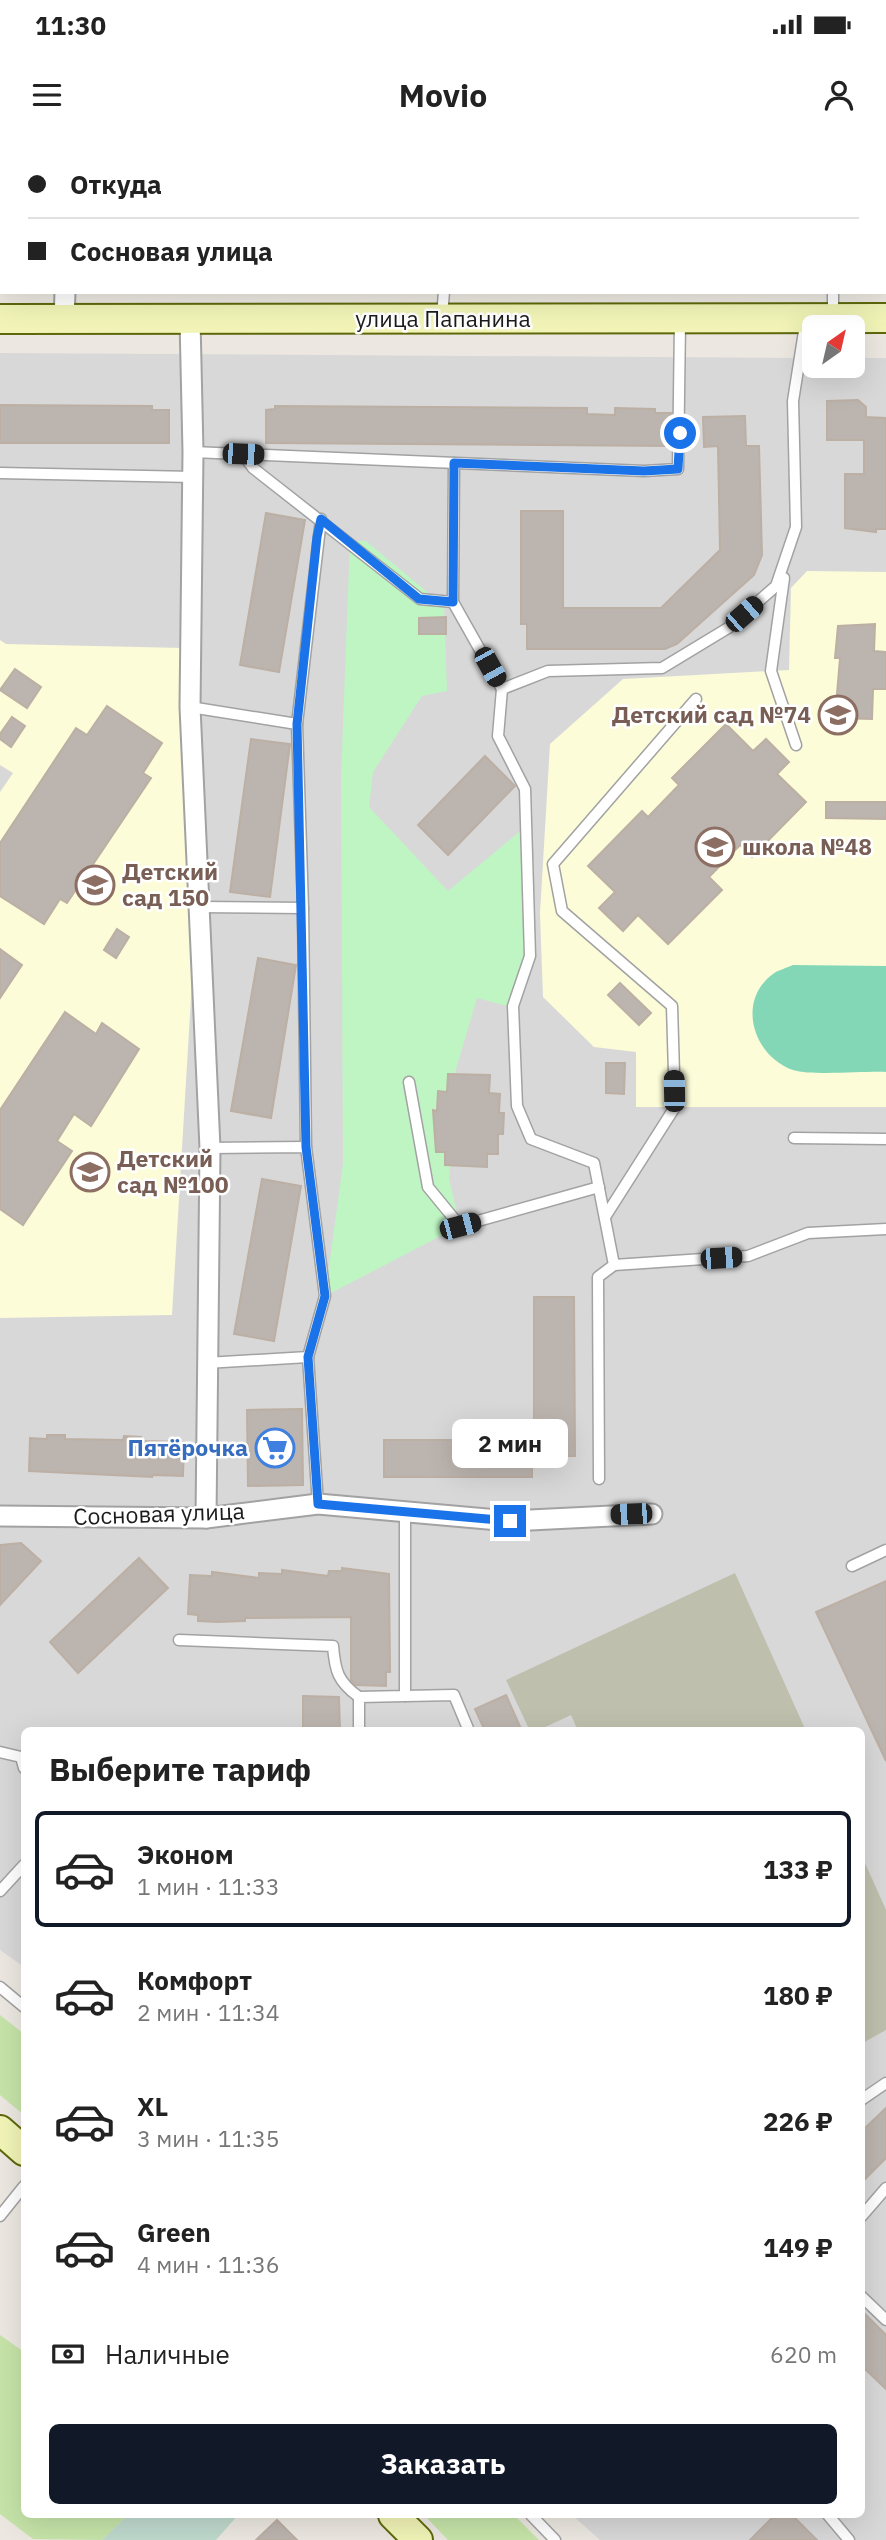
<!DOCTYPE html>
<html lang="ru">
<head>
<meta charset="utf-8">
<style>
  body { margin:0; font-family:"IBM Plex Sans",sans-serif; background:#f6f6f6; color:#222; height:100vh; display:flex; flex-direction:column; font-size:26px; white-space:nowrap }
  * { box-sizing:border-box; margin:0 }
  p { font-size:23px; color:#767676 }
  .icon { flex:none; width:38px; height:38px; fill:none; stroke:currentColor; stroke-width:2; stroke-linecap:round; stroke-linejoin:round }
  .map { position:relative; flex:1; overflow:hidden }
  .sheet { position:absolute; left:21px; top:1587px; width:844px; height:791px; display:flex; flex-direction:column; background:#fff; border-radius:10px; box-shadow:0 7px 28px #0002 }
  .sheet>* { flex:none }
  .banner { position:absolute; left:0px; top:0px; width:887px; height:154px; box-shadow:0 7px 28px #0002; display:grid; align-content:center; height:154px; padding:0 28px; background:#fff }
  .needle { width:46px; rotate:34deg }
  .fabs { position:absolute; left:802px; top:175px; display:grid; gap:14px }
  .fabs a { display:grid; place-items:center; width:63px; height:63px; border-radius:10px; background:#fff; box-shadow:0 7px 28px #0002; font-size:35px }
  .end { position:absolute; width:32px; height:32px; margin:-16px; border:9px solid #1a73e8; background:#fff; box-shadow:0 0 0 4px #fff }
  .from { border-radius:50% }
  .bubble { position:absolute; height:49px; border-radius:10px; background:#fff; box-shadow:0 7px 28px #0002; font-size:23px; font-weight:800; line-height:49px; text-align:center }
  .car { position:absolute; width:21px; height:42px; margin:-21px -10px; border-radius:9px; box-shadow:0 0 5px 2px #0007; background:linear-gradient(#222 24%,#8ab4d8 0 40%,#222 0 76%,#8ab4d8 0 86%,#222 0) }
  .banner b { display:flex; align-items:center; gap:24px; height:66px; font-size:26px }
  .banner b+b { border-top:2px solid #e0e0e0 }
  .banner i { width:18px; height:18px; background:#222 }
  ul { padding:0; list-style:none }
  li { display:flex; align-items:center; gap:21px; height:116px; margin:0 14px 10px; padding:0 14px; border:4px solid transparent; border-radius:10px }
  li div { flex:1 }
  li b { display:block; font-size:26px }
  li em { font-style:normal; font-weight:800 }
  li.active { border-color:#111827 }
  li>.icon { width:63px; height:63px; stroke-width:1.5 }
  h2 { padding:0 28px; font-size:32px; line-height:84px }
  .pay { display:flex; align-items:center; gap:18px; height:77px; padding:0 28px; font-size:26px }
  .pay p { margin-inline-start:auto }
  .button { display:flex; gap:14px; margin-top:auto; padding:14px 28px }
  .button a { flex:1; height:80px; border-radius:10px; background:#111827; color:#fff; font-size:28px; font-weight:800; line-height:80px; text-align:center }
  .status { display:flex; justify-content:space-between; align-items:center; height:49px; padding:0 35px; background:#fff; direction:ltr }
  .status svg { height:19px; fill:currentColor }
  header { display:flex; justify-content:space-between; align-items:center; height:91px; padding:0 28px; background:#fff; font-size:32px; font-weight:800 }
  .map>svg:first-child { display:block }
  .residential { fill:#d9d8d8 }
  .education { fill:#fcfcd9 }
  .construction { fill:#bfbfad }
  .grass { fill:#c6e4a9 }
  .wetland { fill:#bfd9cd }
  .park { fill:#bff5c3 }
  .pitch { fill:#83d7b7 }
  .building { fill:#bcb4ae; stroke:#bcafa4; stroke-width:2 }
  .lines { fill:none; stroke-linecap:round; stroke-linejoin:round }
  .lane-casing { stroke:#a2a2a2; stroke-width:13 }
  .street-casing { stroke:#a2a2a2; stroke-width:23 }
  .secondary-casing { stroke:#5e680b; stroke-width:32 }
  .lane { stroke:#fff; stroke-width:10 }
  .street { stroke:#fff; stroke-width:19 }
  .secondary { stroke:#f1f4b6; stroke-width:28 }
  .route { stroke:#1a73e8; stroke-width:9 }
  .labels { text-anchor:middle; stroke-width:5; stroke-linejoin:round; paint-order:stroke }
  .street-label { font-size:23px; fill:#1b1b1b; stroke:#fff }
  .education-label { font-size:23px; font-weight:bold; fill:#785e54; stroke:#fff; text-anchor:start }
  .shop-label { font-size:23px; font-weight:bold; fill:#366cbe; stroke:#fff; text-anchor:end }
</style>
</head>
<body>
<div class="status"><b>11:30</b><svg viewBox="0 0 49 12"><path d="M0 12V9h3v3zM5 12V6h3v6zM10 12V3h3v9zM15 12V0h3v12zM26 1h20v11H26zM47 4h2v5h-2z"/></svg></div>
<header><svg class="icon" aria-label="menu" viewBox="0 0 24 24"><path d="M4 6h16M4 12h16M4 18h16"/></svg>Movio<svg class="icon" aria-label="person" viewBox="0 0 24 24"><circle cx="12" cy="8" r="4"/><path d="M4 21q1-7 8-7t8 7"/></svg></header>
<div class="map">
<svg width="886" height="2400" viewBox="0 0 886 2400">
  <rect width="100%" height="100%" fill="#ece8e1"/>
  <g class="residential">
    <polygon points="0,0 854,0 2,2 2,51"/>
    <polygon points="0,213 814,218 814,226 852,226 852,218 886,218 886,2400 600,2400 572,2375 861,2375 861,1591 24,1591 24,1827 0,1810"/>
  </g>
  <g class="education">
    <polygon points="807,431 886,432 886,967 636,967 636,912 594,907 543,857 540,773 550,604 623,539 789,530 791,448"/>
    <polygon points="0,500 6,504 183,508 192,841 172,1175 0,1178 0,652 13,633 0,625"/>
  </g>
  <g class="construction">
    <polygon points="735,1433 806,1591 578,1591 571,1575 537,1591 530,1591 506,1540"/>
    <polygon points="861,1714 886,1770 886,1890 861,1904"/>
  </g>
  <g class="grass">
    <polygon points="0,1875 24,1894 24,1975 0,1955"/>
    <polygon points="0,2195 24,2212 24,2375 128,2375 102,2400 33,2399 0,2374"/>
    <polygon points="424,2375 514,2375 539,2400 448,2400"/>
  </g>
  <polygon class="wetland" points="128,2375 238,2375 216,2400 102,2400"/>
  <polygon class="park" points="350,401 366,401 444,466 447,551 422,556 373,632 369,667 448,751 524,688 530,816 511,867 477,858 456,929 449,1039 460,1086 325,1156 343,1024 341,638"/>
  <path class="pitch" d="M793 825 886 826V932C864 931 812 936 793 930 753 916 736 861 773 834 778 830 787 828 793 825Z"/>
  <g class="building">
    <polygon points="858,260 866,267 866,277 886,278 886,389 876,389 876,392 845,388 845,334 864,334 864,300 827,300 827,261"/>
    <polygon points="0,265 152,266 152,270 169,270 169,303 0,303"/>
    <polygon points="275,266 587,268 587,274 615,275 615,268 655,269 655,273 671,273 671,306 266,303 266,270 275,269"/>
    <polygon points="745,276 746,306 759,306 762,415 754,435 677,504 665,509 527,509 527,484 521,484 521,371 563,371 563,468 661,468 720,410 718,306 704,307 703,277"/>
    <polygon points="266,373 305,380 279,532 240,525"/>
    <polygon points="446,477 446,494 419,494 419,478"/>
    <polygon points="875,484 874,511 886,512 886,549 873,549 872,579 835,578 840,518 835,518 838,486"/>
    <polygon points="15,529 41,547 27,568 0,550"/>
    <polygon points="107,566 162,603 143,633 151,638 67,763 60,759 44,784 0,756 0,703 76,588 87,595"/>
    <polygon points="12,577 25,586 11,607 0,599 0,594"/>
    <polygon points="726,584 753,611 766,599 789,622 777,634 806,662 752,717 740,705 709,737 722,750 668,804 638,775 623,791 599,768 615,752 588,726 642,671 648,677 679,645 672,638"/>
    <polygon points="251,599 290,604 270,757 230,752"/>
    <polygon points="485,616 515,646 448,715 418,685"/>
    <polygon points="826,662 886,662 886,679 826,678"/>
    <polygon points="117,789 129,797 116,818 104,810"/>
    <polygon points="0,809 22,825 0,858"/>
    <polygon points="258,818 296,825 271,978 231,971"/>
    <polygon points="620,843 651,873 639,885 608,855"/>
    <polygon points="65,872 96,894 102,883 139,909 91,986 74,974 57,1001 72,1011 23,1085 0,1069 0,970"/>
    <polygon points="606,923 625,923 624,954 606,953"/>
    <polygon points="448,934 490,935 489,953 500,954 499,973 504,973 503,994 498,994 498,1014 487,1014 487,1027 445,1025 445,1012 436,1012 433,970 437,971 438,951 447,952"/>
    <polygon points="262,1039 301,1046 274,1201 234,1194"/>
    <polygon points="534,1157 574,1157 575,1316 532,1316 532,1337 384,1337 384,1300 534,1300"/>
    <polygon points="302,1269 303,1345 248,1346 247,1270"/>
    <polygon points="47,1295 65,1295 65,1299 123,1300 124,1296 141,1297 141,1301 184,1302 183,1336 152,1335 152,1337 29,1331 30,1298 47,1299"/>
    <polygon points="21,1403 41,1421 0,1465 0,1405"/>
    <polygon points="139,1418 168,1448 78,1533 50,1502"/>
    <polygon points="342,1428 389,1434 390,1532 386,1532 386,1546 356,1545 351,1540 351,1477 245,1478 245,1481 218,1482 198,1481 198,1475 188,1474 190,1435 212,1436 212,1432 259,1438 259,1433 282,1434 282,1430 328,1436 329,1431 342,1431"/>
    <polygon points="886,1441 886,1621 816,1472"/>
    <polygon points="506,1555 522,1591 485,1591 475,1569"/>
    <polygon points="303,1556 339,1557 340,1591 303,1591"/>
    <polygon points="886,1968 886,2018 861,2043 861,1992"/>
    <polygon points="861,2170 886,2195 886,2249 861,2225"/>
    <polygon points="775,2375 792,2375 817,2400 750,2400"/>
    <polygon points="277,2380 297,2400 256,2400"/>
  </g>
  <g class="lines">
    <defs>
      <g id="lane">
        <polyline points="453,0 453,2"/>
        <polyline points="835,0 835,2"/>
        <polyline points="442,175 444,152"/>
        <polyline points="833,176 833,152"/>
        <polyline points="193,312 644,331 678,329 680,182"/>
        <polyline points="243,314 253,328 420,459 453,462"/>
        <polyline points="454,323 453,462 502,549"/>
        <polyline points="0,333 193,337"/>
        <polyline points="784,438 771,531 796,605"/>
        <polyline points="190,567 297,584 303,768 198,767"/>
        <polyline points="297,584 321,379"/>
        <polyline points="303,768 306,1007"/>
        <polyline points="409,942 428,1047 460,1086 599,1047"/>
        <polyline points="794,998 886,999"/>
        <polyline points="605,1077 675,967 672,866 562,771 553,724 696,559"/>
        <polyline points="614,1125 748,1116 808,1093 886,1089"/>
        <polyline points="308,1217 318,1364"/>
        <polyline points="206,1223 308,1217 325,1156 306,1007 210,1008"/>
        <polyline points="599,1339 598,1137 614,1125 594,1023 531,999 517,966 513,866 530,816 525,649 498,596 502,549 548,531 662,528 728,488 776,446 796,387 793,261 806,179"/>
        <polyline points="852,1426 886,1410"/>
        <path d="M179 1500 333 1506C335 1531 338 1542 359 1557"/>
        <polyline points="405,1556 454,1555 469,1591"/>
        <polyline points="359,1591 359,1557 405,1556 405,1371"/>
        <polyline points="0,1612 21,1617 24,1628"/>
        <polyline points="0,1751 24,1725"/>
        <polyline points="0,1847 24,1867"/>
        <polyline points="861,1960 886,1943"/>
        <polyline points="0,2076 24,2046"/>
        <polyline points="861,2077 886,2048"/>
        <polyline points="861,2156 886,2180"/>
        <polyline points="531,2375 555,2400"/>
        <polyline points="828,2375 849,2400"/>
      </g>
      <g id="street">
        <polyline points="69,2 69,0"/>
        <polyline points="64,180 65,152"/>
        <polyline points="190,180 193,312 190,567 210,1008 206,1378"/>
        <polyline points="0,1376 206,1378 318,1364 510,1381 652,1374"/>
      </g>
      <g id="secondary">
        <polyline points="0,179 886,178"/>
        <polyline points="0,1990 24,2011"/>
        <polyline points="393,2375 418,2400"/>
      </g>
    </defs>
    <use href="#lane" class="lane-casing"/>
    <use href="#street" class="street-casing"/>
    <use href="#secondary" class="secondary-casing"/>
    <use href="#lane" class="lane"/>
    <use href="#street" class="street"/>
    <use href="#secondary" class="secondary"/>
  </g>
  <g class="lines">
    <polyline class="route" points="510,1381 318,1364 308,1217 325,1156 306,1007 297,584 317,397 321,379 419,459 453,462 454,323 644,331 678,329 680,293"/>
  </g>
  <defs>
    <symbol id="school-ring" viewBox="-11 -11 22 22"><circle r="9.5" fill="#fff" stroke="#8d6e63" stroke-width="1.5"/><path d="M0-5L7-2L0 1L-7-2ZM-4 1L0 2.5L4 1V4Q0 6-4 4Z" fill="#8d6e63"/></symbol>
    <symbol id="supermarket-ring" viewBox="-11 -11 22 22"><circle r="9.5" fill="#fff" stroke="#3f7fe0" stroke-width="1.5"/><path d="M-6-5.5h2.5l.6 2H6L4.5 2H-2.5L-4.4-4H-6ZM-1.5 3.2a1.3 1.3 0 1 0 .1 0ZM3 3.2a1.3 1.3 0 1 0 .1 0Z" fill="#3f7fe0"/></symbol>
  </defs>
  <g fill-rule="evenodd">
    <use href="#school-ring" x="816" y="553" width="44" height="44"/>
    <use href="#school-ring" x="693" y="685" width="44" height="44"/>
    <use href="#school-ring" x="73" y="723" width="44" height="44"/>
    <use href="#school-ring" x="68" y="1010" width="44" height="44"/>
    <use href="#supermarket-ring" x="253" y="1286" width="44" height="44"/>
  </g>
  <g class="labels">
    <g class="street-label">
      <text x="443" y="187">улица Папанина</text>
      <text transform="translate(159 1374) rotate(-2)" y="8">Сосновая улица</text>
    </g>
    <g class="education-label">
      <text x="811" y="583" text-anchor="end">Детский сад №74</text>
      <text x="742" y="715">школа №48</text>
      <text x="122" y="740">Детский<tspan x="122" dy="26">сад 150</tspan></text>
      <text x="117" y="1027">Детский<tspan x="117" dy="26">сад №100</tspan></text>
    </g>
    <g class="shop-label">
      <text x="248" y="1316">Пятёрочка</text>
    </g>
  </g>
</svg>
<div class="fabs">
<a><svg class="needle" viewBox="-14 -14 28 28"><path d="M0-13l5 13h-10z" fill="#e53935"/><path d="M0 13l5-13h-10z" fill="#767676"/></svg></a>
</div>
<i class="end from" style="left:680px;top:293px"></i>
<i class="end" style="left:510px;top:1381px"></i>
<div class="bubble" style="left:452px;top:1279px;width:116px">2 мин</div>
<i class="car" style="left:243px;top:314px;rotate:92deg"></i>
<i class="car" style="left:744px;top:474px;rotate:49deg"></i>
<i class="car" style="left:490px;top:527px;rotate:151deg"></i>
<i class="car" style="left:674px;top:951px;rotate:359deg"></i>
<i class="car" style="left:460px;top:1086px;rotate:75deg"></i>
<i class="car" style="left:721px;top:1118px;rotate:86deg"></i>
<i class="car" style="left:631px;top:1374px;rotate:268deg"></i>
<div class="banner">
<b><i class="from"></i>Откуда</b>
<b><i></i>Сосновая улица</b>
</div>
<section class="sheet">
<h2>Выберите тариф</h2>
<ul>
<li class="active"><svg class="icon" aria-label="car" viewBox="0 0 24 24"><path d="M5 17H2v-5l4-1 3-4h7l3 4 3 1v5h-3M9 17h6M6 11h13"/><circle cx="7" cy="17" r="2"/><circle cx="17" cy="17" r="2"/></svg><div><b>Эконом</b><p>1 мин · 11:33</p></div><em>133 ₽</em></li>
<li><svg class="icon" aria-label="car" viewBox="0 0 24 24"><path d="M5 17H2v-5l4-1 3-4h7l3 4 3 1v5h-3M9 17h6M6 11h13"/><circle cx="7" cy="17" r="2"/><circle cx="17" cy="17" r="2"/></svg><div><b>Комфорт</b><p>2 мин · 11:34</p></div><em>180 ₽</em></li>
<li><svg class="icon" aria-label="car" viewBox="0 0 24 24"><path d="M5 17H2v-5l4-1 3-4h7l3 4 3 1v5h-3M9 17h6M6 11h13"/><circle cx="7" cy="17" r="2"/><circle cx="17" cy="17" r="2"/></svg><div><b>XL</b><p>3 мин · 11:35</p></div><em>226 ₽</em></li>
<li><svg class="icon" aria-label="car" viewBox="0 0 24 24"><path d="M5 17H2v-5l4-1 3-4h7l3 4 3 1v5h-3M9 17h6M6 11h13"/><circle cx="7" cy="17" r="2"/><circle cx="17" cy="17" r="2"/></svg><div><b>Green</b><p>4 мин · 11:36</p></div><em>149 ₽</em></li>
</ul>
<div class="pay"><svg class="icon" aria-label="cash" viewBox="0 0 24 24"><path d="M3 7h18v10H3z"/><circle cx="12" cy="12" r="2"/></svg>Наличные<p>620 m</p></div>
<div class="button"><a>Заказать</a></div>
</section>
</div>
</body>
</html>
